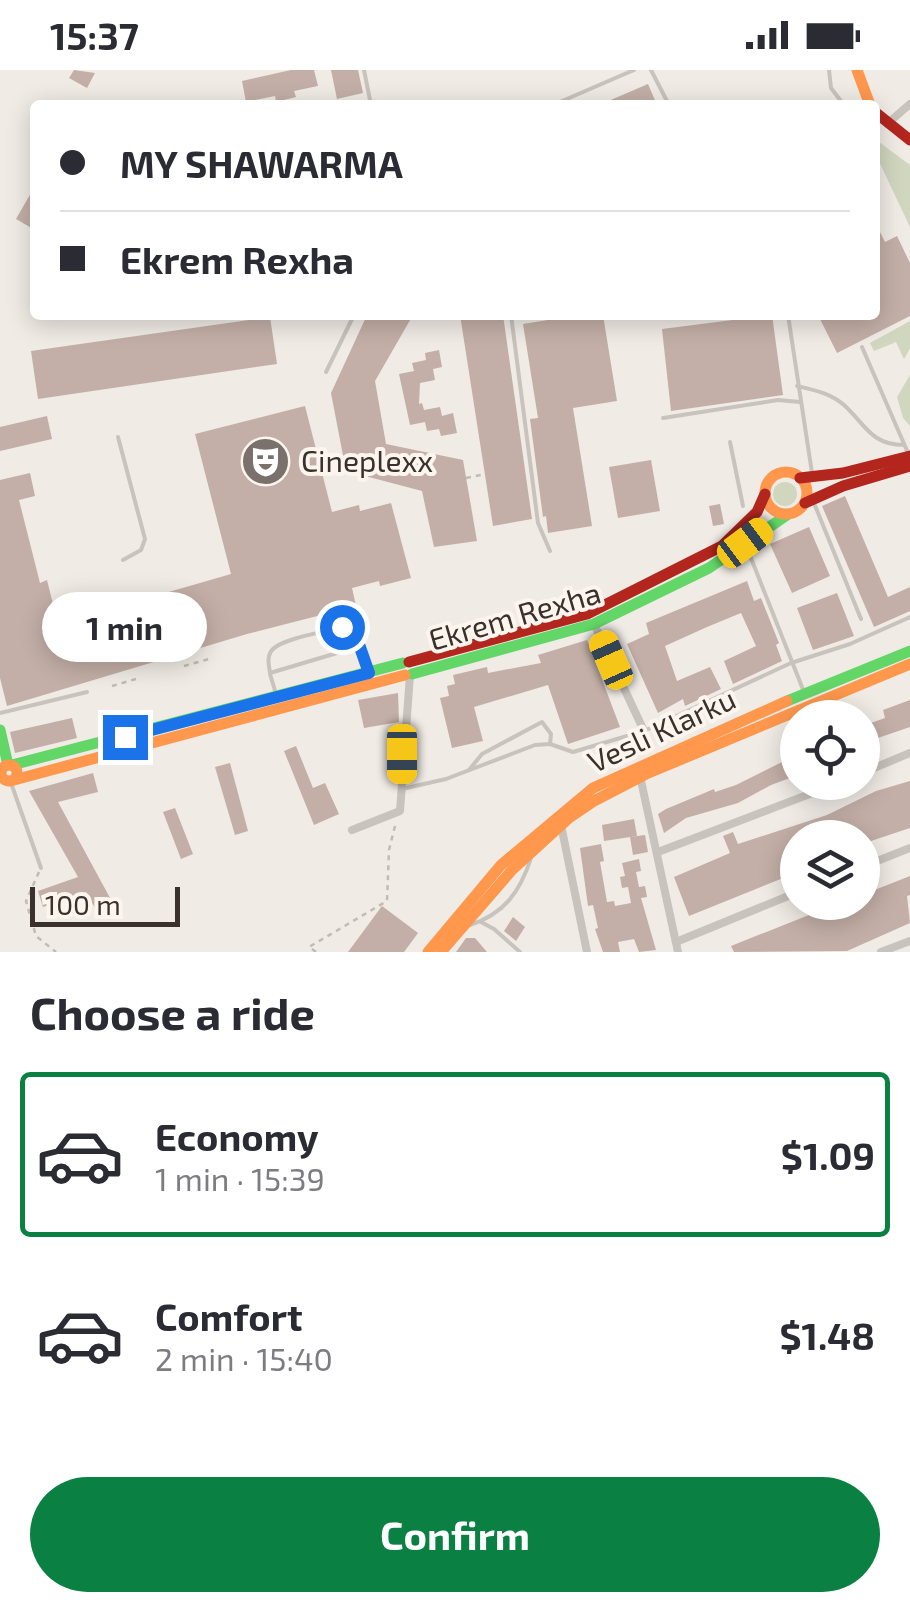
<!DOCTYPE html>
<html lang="en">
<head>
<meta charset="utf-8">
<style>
  body { margin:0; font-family:"Exo 2",sans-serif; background:#f2f2f3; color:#2b2b33; height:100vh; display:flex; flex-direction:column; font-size:38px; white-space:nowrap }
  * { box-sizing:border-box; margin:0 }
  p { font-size:32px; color:#7c7c81 }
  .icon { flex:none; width:55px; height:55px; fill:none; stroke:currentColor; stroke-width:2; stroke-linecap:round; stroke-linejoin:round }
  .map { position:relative; height:882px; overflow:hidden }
  .sheet { display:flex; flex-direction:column; background:#fff; flex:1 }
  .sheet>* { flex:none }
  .hud { position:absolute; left:30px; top:30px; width:850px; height:220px; border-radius:10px; box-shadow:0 5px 25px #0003; display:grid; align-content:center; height:220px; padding:0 30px; background:#fff }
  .controls { position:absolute; left:780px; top:630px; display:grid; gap:20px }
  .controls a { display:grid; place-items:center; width:100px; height:100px; border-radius:50%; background:#fff; box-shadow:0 5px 25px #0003; font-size:50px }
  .scale { position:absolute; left:30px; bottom:25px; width:150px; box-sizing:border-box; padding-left:10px; border:5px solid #3b302b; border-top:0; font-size:28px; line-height:35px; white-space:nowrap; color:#3b302b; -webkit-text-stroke:8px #fbf5ee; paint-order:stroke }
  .end { position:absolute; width:45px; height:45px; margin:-22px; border:12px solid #1a73e8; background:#fff; box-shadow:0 0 0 5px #fff }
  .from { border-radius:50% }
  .bubble { position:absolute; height:70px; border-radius:35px; background:#fff; box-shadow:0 5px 25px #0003; font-size:32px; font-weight:700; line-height:70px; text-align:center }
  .car { position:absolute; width:30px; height:60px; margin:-30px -15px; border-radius:12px; box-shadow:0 0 8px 2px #0007; background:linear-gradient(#f5c518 24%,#345 0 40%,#f5c518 0 76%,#345 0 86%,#f5c518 0) }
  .hud b { display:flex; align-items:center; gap:35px; height:95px; font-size:38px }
  .hud b+b { border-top:2px solid #e1e1e2 }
  .hud i { width:25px; height:25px; background:#2b2b33 }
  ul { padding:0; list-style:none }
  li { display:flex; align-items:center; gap:30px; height:165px; margin:0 20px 15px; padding:0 10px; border:5px solid transparent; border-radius:10px }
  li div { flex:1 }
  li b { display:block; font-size:38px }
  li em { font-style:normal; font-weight:700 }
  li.selected { border-color:#0b8043 }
  li>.icon { width:90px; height:90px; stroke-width:1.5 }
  h2 { padding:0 30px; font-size:45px; line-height:120px }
  .button { display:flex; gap:20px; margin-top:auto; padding:20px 30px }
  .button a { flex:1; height:115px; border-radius:60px; background:#0b8043; color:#fff; font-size:40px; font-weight:700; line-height:115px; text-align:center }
  .status { display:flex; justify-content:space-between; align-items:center; height:70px; padding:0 50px; background:#fff; direction:ltr }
  .status svg { height:28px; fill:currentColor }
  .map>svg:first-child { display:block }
  .green { fill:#d1d6bf }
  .building { fill:#c3afa7 }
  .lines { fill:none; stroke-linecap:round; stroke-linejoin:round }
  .path { stroke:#c2bbb6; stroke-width:2.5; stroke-dasharray:5 5; stroke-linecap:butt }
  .lane { stroke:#c9c3be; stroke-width:4 }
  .street { stroke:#c9c3be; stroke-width:8 }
  .fast { stroke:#63d668; stroke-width:11 }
  .slow { stroke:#ff974d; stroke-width:11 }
  .jam { stroke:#b3261e; stroke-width:11 }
  .route { stroke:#1a73e8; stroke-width:12 }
  .labels { text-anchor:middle; stroke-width:8; stroke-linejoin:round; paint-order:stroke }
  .poi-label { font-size:30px; fill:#3b302b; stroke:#fbf5ee; text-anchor:start }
  .street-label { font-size:30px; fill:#3b302b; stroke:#fbf5ee }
</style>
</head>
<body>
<div class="status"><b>15:37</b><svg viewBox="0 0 49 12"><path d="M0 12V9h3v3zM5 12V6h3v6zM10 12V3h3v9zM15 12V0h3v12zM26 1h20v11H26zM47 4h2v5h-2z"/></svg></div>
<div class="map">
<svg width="910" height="882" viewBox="0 0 910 882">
  <rect width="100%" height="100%" fill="#f0ebe5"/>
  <g class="green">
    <polygon points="875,69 910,95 910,157 875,83"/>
    <polygon points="910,251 910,278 904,289 896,272 874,281 870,273"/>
    <polygon points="910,305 910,356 903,348 897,327"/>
    <circle cx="785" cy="424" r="12"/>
  </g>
  <g class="building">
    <polygon points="74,0 95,3 87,18 69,8"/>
    <polygon points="291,0 314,0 318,16 294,21 296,27 276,32 275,26 246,32 242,11"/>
    <polygon points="331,0 358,0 363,23 337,29"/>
    <polygon points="648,14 657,35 599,35"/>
    <polygon points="35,116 35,160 16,149"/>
    <polygon points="875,152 885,172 897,166 910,193 910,246 837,283 818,245 875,245"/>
    <polygon points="367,245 413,245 375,311 386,374 463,390 477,471 434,477 422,421 346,401 331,323"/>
    <polygon points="460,245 503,245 532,449 493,456"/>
    <polygon points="579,245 603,245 617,331 573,338 592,456 548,463 546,446 543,447 530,349 538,348 523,254"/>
    <polygon points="772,245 783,325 671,341 662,259"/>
    <polygon points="270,247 277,294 38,329 31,281"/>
    <polygon points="439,280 442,297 433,299 435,310 420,313 419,334 422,333 424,340 440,337 442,346 453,343 457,363 441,366 439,359 427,361 425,352 410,355 399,304 414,301 412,293 426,290 425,283"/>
    <polygon points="305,336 332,442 359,435 360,441 391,433 411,508 380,516 379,511 352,518 356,536 247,564 7,636 0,608 0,410 30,403 35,426 19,430 40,513 47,510 58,554 231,504 195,364"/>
    <polygon points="47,346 52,369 0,381 0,357"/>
    <polygon points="651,390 660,441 618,448 609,397"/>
    <polygon points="845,426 888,527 910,517 910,541 874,557 822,436"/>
    <polygon points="720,434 724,454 713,456 709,436"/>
    <polygon points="809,457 830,506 792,523 770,474"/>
    <polygon points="747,511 754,531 761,528 779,573 776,575 782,591 733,614 724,591 756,576 741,543 707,557 665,576 677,611 710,597 721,619 685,636 683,629 658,643 627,574 649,564 646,553"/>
    <polygon points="837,523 854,566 813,580 797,538"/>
    <polygon points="587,570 620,657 568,674 548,615 474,637 483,671 452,678 440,628 449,626 447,616 455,614 453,605 487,597 488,603 541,593 538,585"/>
    <polygon points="398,623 399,652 364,658 358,630"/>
    <polygon points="910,630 910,657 872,670 875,678 862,682 862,660 870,658 868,654 885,648 883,640"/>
    <polygon points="72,648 77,668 15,683 10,662"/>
    <polygon points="296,676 313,718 325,713 339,744 314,755 284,681"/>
    <polygon points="798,684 798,705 771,715 738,733 686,748 664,763 658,744 666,739 714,719 715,722 736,715"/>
    <polygon points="230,693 248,761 235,765 215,697"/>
    <polygon points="93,703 98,722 58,732 116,839 100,847 86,822 43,837 38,821 78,807 29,721"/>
    <polygon points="910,711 910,758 862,774 862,768 834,768 832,762 818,768 798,768 798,773 794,774 798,802 689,846 674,807 730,783 723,766 733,762 738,774 827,745 876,721"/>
    <polygon points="175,738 193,784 181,789 163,742"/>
    <polygon points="634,749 637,766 604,771 602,755"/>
    <polygon points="645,765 648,782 633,785 630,767"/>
    <polygon points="601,774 604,791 600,792 607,832 614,831 615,836 631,833 628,817 622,818 620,807 625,806 622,793 639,789 641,801 636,802 639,817 645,816 647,827 641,828 656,880 639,882 634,869 618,872 620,882 603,882 595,859 598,858 593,835 588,836 580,778"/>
    <polygon points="910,806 910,825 907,826 910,853 847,881 734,882 731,876 829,837 862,832 862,825"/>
    <polygon points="382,836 418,863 404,882 348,882"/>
    <polygon points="513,847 525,857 516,871 504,861"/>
    <polygon points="466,868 475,868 487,882 456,882"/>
  </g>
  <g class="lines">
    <g class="path">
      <polyline points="466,408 485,404"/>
      <polyline points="184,596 209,589"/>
      <polyline points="112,616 136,609"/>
      <polyline points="39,802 26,831 36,866 56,882"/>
      <polyline points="316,882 309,877 387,831 389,780 396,752"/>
    </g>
    <g class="lane">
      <polyline points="364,0 371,35"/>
      <polyline points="651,0 669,35"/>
      <polyline points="829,0 831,18 844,35"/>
      <polyline points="553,35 634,0"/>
      <polyline points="511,245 538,453 550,481"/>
      <polyline points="788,245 812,403"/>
      <polyline points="862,277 908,383"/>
      <polyline points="326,302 354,245"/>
      <path d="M797 316C814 320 830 323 844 335 865 354 871 375 904 375"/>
      <polyline points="663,348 778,330 800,332"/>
      <polyline points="118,367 145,469 141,480 123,490"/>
      <polyline points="730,372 743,436"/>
      <polyline points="814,433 861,549"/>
      <polyline points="747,478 804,622"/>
      <path d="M342 557H347L351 576 347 580 270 603C269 595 266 586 273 579 284 568 326 562 342 557Z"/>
      <polyline points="347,557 354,560 368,600"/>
      <polyline points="444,581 447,568 459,558"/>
      <polyline points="270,604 276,624"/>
      <polyline points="0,643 87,622"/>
      <polyline points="469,700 482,684 542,652 551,664 550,674"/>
      <polyline points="11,713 41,798"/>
      <polyline points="402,719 446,709 535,675 550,674 573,682 644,661 791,593 850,574 910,547"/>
      <polyline points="481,852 494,859 520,882"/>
      <path d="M470 855C504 844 520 822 531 788"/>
    </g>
    <g class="street">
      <polyline points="887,54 910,34"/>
      <polyline points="594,554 644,661"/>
      <polyline points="862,703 910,683"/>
      <polyline points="640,706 678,882"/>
      <polyline points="561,755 587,882"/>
      <polyline points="352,760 400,741 410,605"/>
      <polyline points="658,782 841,712"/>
      <polyline points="862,797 910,778"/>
      <polyline points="676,872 798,822"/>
      <polyline points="881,882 910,871"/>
    </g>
    <g class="fast">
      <polyline points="412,604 594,554 709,498 787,445"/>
      <polyline points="787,631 910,581"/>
      <polyline points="0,660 8,695"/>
      <polyline points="12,695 403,593"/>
    </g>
    <g class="slow">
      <polyline points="857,0 870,35"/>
      <circle cx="786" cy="423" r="21"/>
      <circle cx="9" cy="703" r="8"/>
      <polyline points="14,710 405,605"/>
      <polyline points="428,882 501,795 593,718 787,631"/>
      <polyline points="441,882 512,800 569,748 594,731 646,704 910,594"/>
    </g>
    <g class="jam">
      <polyline points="875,42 910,70"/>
      <polyline points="800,408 843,403 910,386"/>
      <polyline points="805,433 843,416 910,396"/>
      <polyline points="409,592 587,544 722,476 757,442 765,424"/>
    </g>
  </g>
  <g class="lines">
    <polyline class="route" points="125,667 369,603 354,560 342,557"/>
  </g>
  <defs>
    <symbol id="theatre-disc" viewBox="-11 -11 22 22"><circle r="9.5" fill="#7a716c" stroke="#fbf5ee"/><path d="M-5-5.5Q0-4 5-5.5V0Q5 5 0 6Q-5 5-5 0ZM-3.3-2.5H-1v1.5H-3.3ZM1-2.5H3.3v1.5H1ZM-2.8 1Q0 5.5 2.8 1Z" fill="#fff"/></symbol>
  </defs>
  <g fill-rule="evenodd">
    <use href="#theatre-disc" x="238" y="364" width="55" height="55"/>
  </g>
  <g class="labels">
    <g class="poi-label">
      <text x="301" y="402">Cineplexx</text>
    </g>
    <g class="street-label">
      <text transform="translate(515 547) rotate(-16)" y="10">Ekrem Rexha</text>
      <text transform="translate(662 661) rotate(-25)" y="10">Vesli Klarku</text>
    </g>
  </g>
</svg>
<div class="controls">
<a><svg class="icon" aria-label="locate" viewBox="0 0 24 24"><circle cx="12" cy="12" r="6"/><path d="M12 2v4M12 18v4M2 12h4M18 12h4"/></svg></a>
<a><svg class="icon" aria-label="layers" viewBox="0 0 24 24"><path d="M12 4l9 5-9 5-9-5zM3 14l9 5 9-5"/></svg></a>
</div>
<div class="scale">100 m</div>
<i class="end from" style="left:342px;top:557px"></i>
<i class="end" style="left:125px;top:667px"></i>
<div class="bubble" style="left:42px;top:522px;width:165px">1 min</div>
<i class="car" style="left:745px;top:473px;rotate:53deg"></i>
<i class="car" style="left:611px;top:590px;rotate:336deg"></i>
<i class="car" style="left:402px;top:684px;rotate:180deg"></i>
<div class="hud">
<b><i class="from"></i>MY SHAWARMA</b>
<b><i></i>Ekrem Rexha</b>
</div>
</div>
<section class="sheet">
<h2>Choose a ride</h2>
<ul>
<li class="selected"><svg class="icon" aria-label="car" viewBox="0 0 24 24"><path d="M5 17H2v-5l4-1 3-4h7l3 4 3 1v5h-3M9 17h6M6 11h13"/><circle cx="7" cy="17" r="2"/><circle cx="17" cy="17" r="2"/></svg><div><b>Economy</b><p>1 min · 15:39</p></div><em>$1.09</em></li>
<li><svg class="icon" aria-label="car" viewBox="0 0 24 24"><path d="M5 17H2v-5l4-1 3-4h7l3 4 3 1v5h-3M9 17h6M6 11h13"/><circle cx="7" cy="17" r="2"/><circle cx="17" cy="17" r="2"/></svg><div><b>Comfort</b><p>2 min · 15:40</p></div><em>$1.48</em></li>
</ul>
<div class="button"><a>Confirm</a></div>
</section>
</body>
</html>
